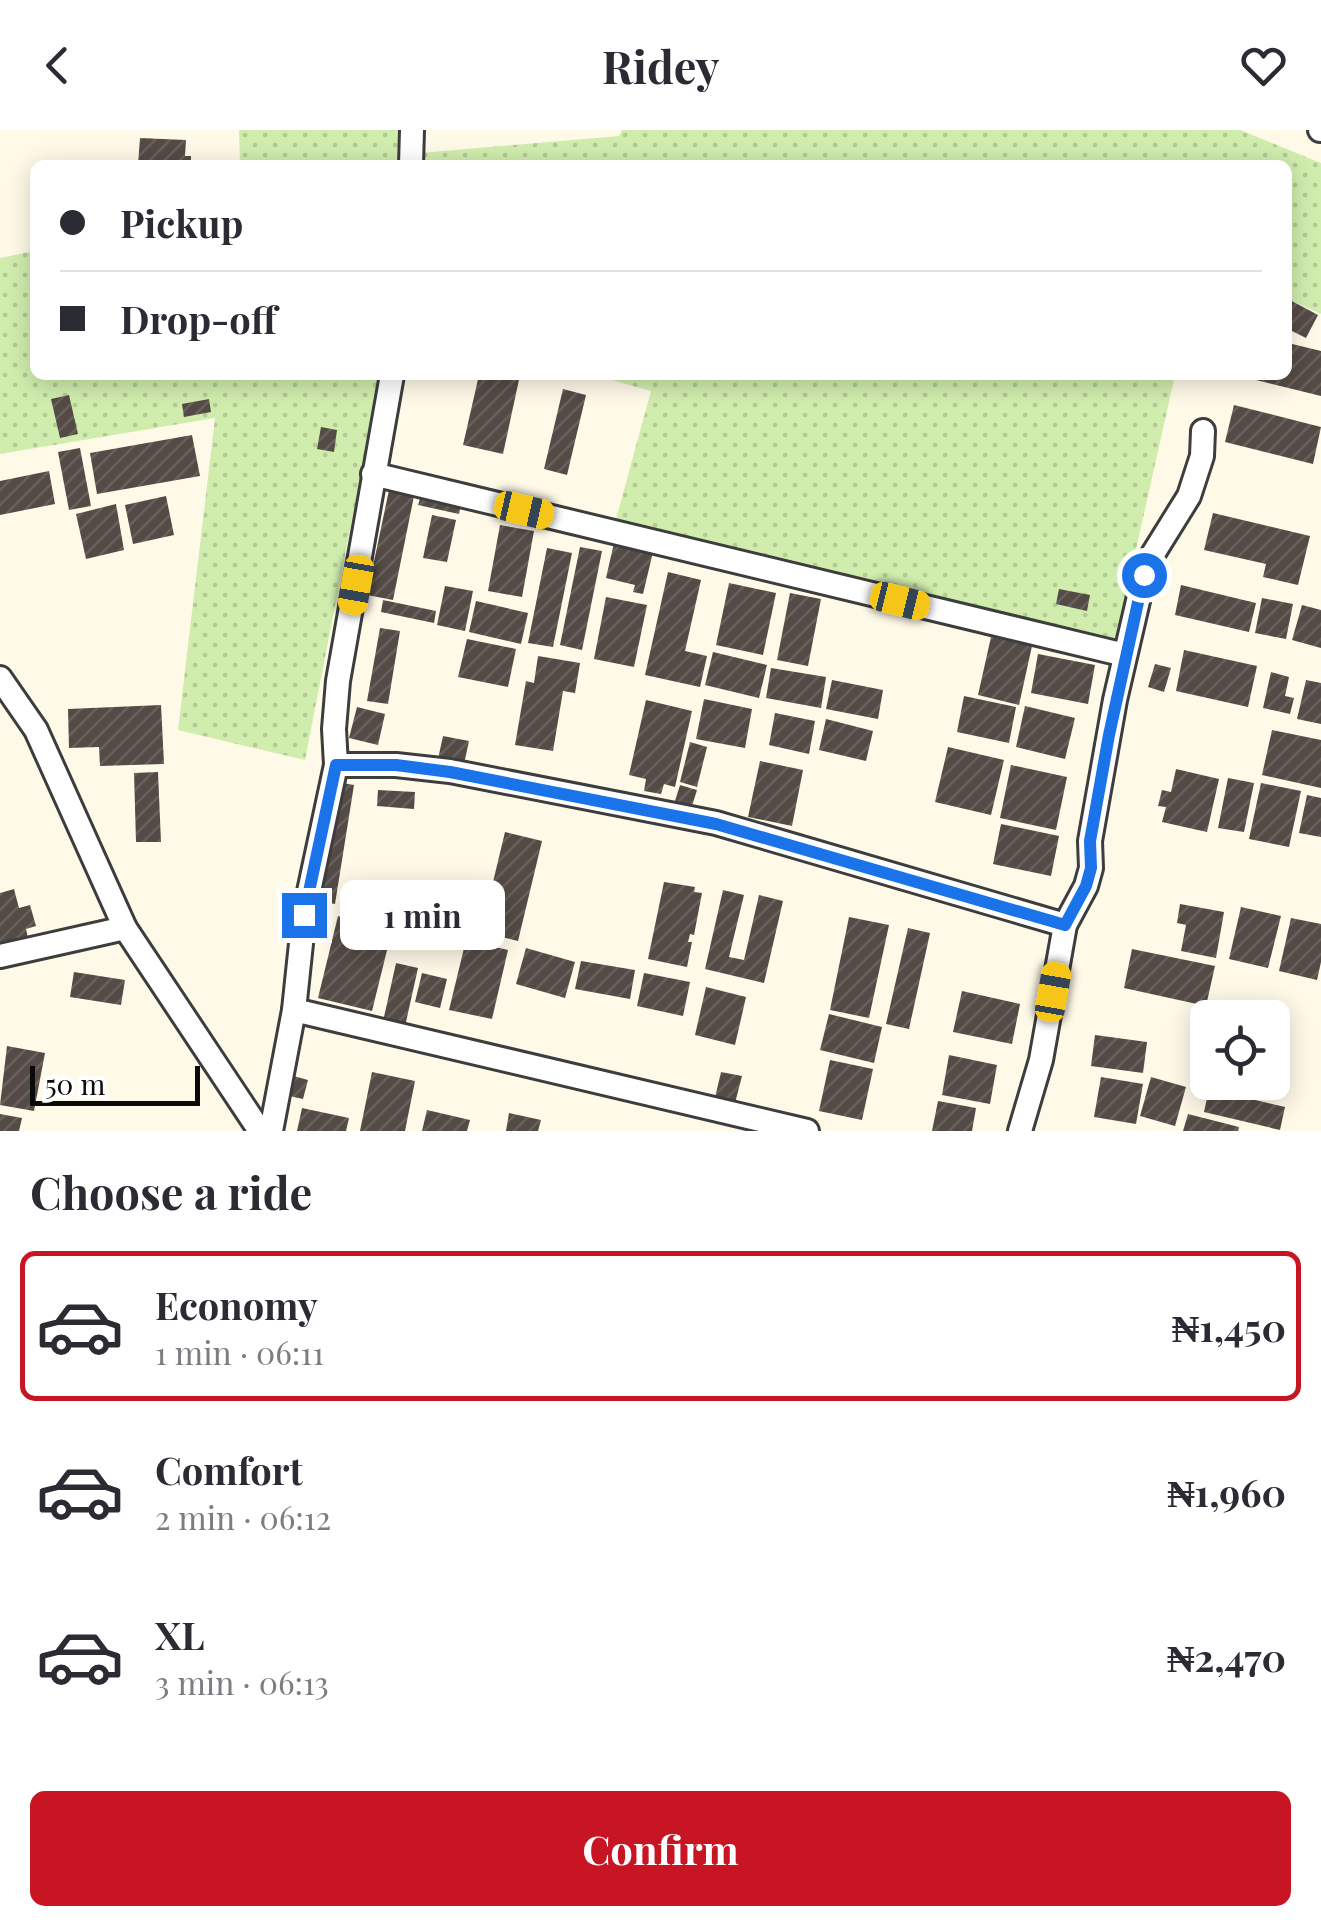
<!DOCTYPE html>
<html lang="en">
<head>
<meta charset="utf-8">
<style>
  body { margin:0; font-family:"Playfair Display",serif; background:#f2f2f3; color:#2b2b33; height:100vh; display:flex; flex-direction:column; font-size:38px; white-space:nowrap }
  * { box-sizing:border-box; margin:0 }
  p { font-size:32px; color:#7c7c81 }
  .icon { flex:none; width:55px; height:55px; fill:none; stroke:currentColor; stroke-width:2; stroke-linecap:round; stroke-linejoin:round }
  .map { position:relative; height:1001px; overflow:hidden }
  .side { display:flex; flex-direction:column; background:#fff; flex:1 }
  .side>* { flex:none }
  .guide { position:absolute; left:30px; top:30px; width:1262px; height:220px; border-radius:15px; box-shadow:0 5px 25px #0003; display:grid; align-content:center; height:220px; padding:0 30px; background:#fff }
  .controls { position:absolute; left:1190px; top:870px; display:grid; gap:20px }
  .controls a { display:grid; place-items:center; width:100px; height:100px; border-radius:15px; background:#fff; box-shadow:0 5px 25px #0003; font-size:50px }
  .scale { position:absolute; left:30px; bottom:25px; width:170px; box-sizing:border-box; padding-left:10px; border:5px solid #0a0a0a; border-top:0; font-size:28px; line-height:35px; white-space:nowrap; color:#0a0a0a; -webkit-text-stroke:8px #fff; paint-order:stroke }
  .end { position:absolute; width:45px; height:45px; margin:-22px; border:12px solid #1a73e8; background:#fff; box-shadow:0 0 0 5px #fff }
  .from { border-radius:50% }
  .bubble { position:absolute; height:70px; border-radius:15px; background:#fff; box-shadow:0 5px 25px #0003; font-size:32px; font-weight:700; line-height:70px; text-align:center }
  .car { position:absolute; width:30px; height:60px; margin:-30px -15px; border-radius:12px; box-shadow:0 0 8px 2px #0007; background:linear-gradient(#f5c518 24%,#345 0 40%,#f5c518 0 76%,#345 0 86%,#f5c518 0) }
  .guide b { display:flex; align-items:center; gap:35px; height:95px; font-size:38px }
  .guide b+b { border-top:2px solid #e1e1e2 }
  .guide i { width:25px; height:25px; background:#2b2b33 }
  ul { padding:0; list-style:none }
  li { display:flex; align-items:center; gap:30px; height:150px; margin:0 20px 15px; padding:0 10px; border:5px solid transparent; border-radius:15px }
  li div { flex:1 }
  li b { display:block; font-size:38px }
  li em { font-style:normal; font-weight:700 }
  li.current { border-color:#c81523 }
  li>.icon { width:90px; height:90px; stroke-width:1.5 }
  h2 { padding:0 30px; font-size:45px; line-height:120px }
  .action { display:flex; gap:20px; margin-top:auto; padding:20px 30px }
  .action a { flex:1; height:115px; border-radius:15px; background:#c81523; color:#fff; font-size:40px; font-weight:700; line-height:115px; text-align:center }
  header { display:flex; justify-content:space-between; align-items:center; height:130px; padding:0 30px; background:#fff; font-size:45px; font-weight:700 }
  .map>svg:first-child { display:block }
  .grass { fill:url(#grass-dots) }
  .building { fill:url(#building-hatch) }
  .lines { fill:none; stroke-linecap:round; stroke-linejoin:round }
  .minor-casing { stroke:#3d3d3d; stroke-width:28 }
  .minor { stroke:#fff; stroke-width:22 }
  .route { stroke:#1a73e8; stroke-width:12 }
</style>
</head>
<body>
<header><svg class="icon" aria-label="back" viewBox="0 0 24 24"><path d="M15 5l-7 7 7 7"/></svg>Ridey<svg class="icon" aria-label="heart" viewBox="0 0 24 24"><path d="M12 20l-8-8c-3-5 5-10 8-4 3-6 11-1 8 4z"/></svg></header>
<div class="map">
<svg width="1321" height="1001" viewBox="0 0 1321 1001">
  <defs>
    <pattern id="grass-dots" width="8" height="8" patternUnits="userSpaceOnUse" patternTransform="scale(2.5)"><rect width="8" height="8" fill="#d1edae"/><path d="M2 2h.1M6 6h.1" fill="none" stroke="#b2ca94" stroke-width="1.8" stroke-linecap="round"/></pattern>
    <pattern id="building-hatch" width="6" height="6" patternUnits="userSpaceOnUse" patternTransform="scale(2.5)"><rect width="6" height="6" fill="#544b46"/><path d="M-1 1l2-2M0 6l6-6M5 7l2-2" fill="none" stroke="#68605c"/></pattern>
  </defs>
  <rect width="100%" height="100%" fill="#fffae8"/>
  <g class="grass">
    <polygon points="239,0 400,0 397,25 619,6 622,0 1240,0 1321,33 1321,184 1288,169 1288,35 240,35"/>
    <polygon points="35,121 35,245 403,245 354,379 305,630 178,600 215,288 0,324 0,128"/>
    <polygon points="594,245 1175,245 1116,509 615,393 651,261"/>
  </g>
  <g class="building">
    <polygon points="140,8 186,10 185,26 191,26 191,35 138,35"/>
    <polygon points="1288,169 1318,185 1306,208 1288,199"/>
    <polygon points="1288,213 1321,221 1321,266 1240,246 1288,245"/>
    <polygon points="479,245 520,245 503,324 463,315"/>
    <polygon points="563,259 586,265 567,345 544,339"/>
    <polygon points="69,265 78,304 60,308 51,269"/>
    <polygon points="209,269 211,282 184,287 182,274"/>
    <polygon points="1234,275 1321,297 1313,334 1225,312"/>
    <polygon points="321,297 337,300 334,322 317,319"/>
    <polygon points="192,305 200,346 97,364 90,323"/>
    <polygon points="80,318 91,376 69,380 58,322"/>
    <polygon points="49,341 55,374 0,385 0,351"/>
    <polygon points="389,360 414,366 393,470 367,465"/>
    <polygon points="422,362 462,371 459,384 418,375"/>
    <polygon points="166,366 174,405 133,414 125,375"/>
    <polygon points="116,374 124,420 86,429 76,384"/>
    <polygon points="1213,383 1310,406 1298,455 1263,447 1266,434 1204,420"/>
    <polygon points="432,385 456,390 447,432 423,428"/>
    <polygon points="500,395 534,401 522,467 488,461"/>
    <polygon points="614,413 653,422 643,464 633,462 635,455 606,448"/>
    <polygon points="580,417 602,421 582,520 560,515"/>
    <polygon points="547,418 572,423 553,517 528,513"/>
    <polygon points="668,442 701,450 685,521 707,526 700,557 645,545"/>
    <polygon points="729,453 776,463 763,525 716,515"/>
    <polygon points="1181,455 1256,473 1249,502 1175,485"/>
    <polygon points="445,456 473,461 465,501 437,495"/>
    <polygon points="1059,459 1090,465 1087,481 1056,474"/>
    <polygon points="790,463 821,469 808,536 777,530"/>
    <polygon points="606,467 647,475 634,537 594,529"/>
    <polygon points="1262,468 1293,474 1286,509 1255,503"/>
    <polygon points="383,470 436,481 434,493 381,482"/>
    <polygon points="476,471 528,483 521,514 469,502"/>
    <polygon points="1302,475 1321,480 1321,518 1292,510"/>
    <polygon points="380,498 400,501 388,574 367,571"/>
    <polygon points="991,507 1032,516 1019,575 978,565"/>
    <polygon points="467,509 516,519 508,557 458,547"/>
    <polygon points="1184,520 1257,536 1248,577 1176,561"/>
    <polygon points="713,522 767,535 759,568 705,555"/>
    <polygon points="1038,524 1095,535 1088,574 1031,563"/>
    <polygon points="538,526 580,533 575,563 563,561 553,621 515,615 526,551 534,553"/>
    <polygon points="1155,534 1171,538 1164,562 1148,557"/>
    <polygon points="771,538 826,547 821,578 766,568"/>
    <polygon points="1271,542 1289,547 1285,566 1294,568 1290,584 1263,578"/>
    <polygon points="832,550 883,560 878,589 826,579"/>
    <polygon points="1306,550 1321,553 1321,594 1297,589"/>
    <polygon points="964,566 1016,577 1009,613 957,602"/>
    <polygon points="704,569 752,579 745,618 696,609"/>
    <polygon points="646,570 692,581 675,657 664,654 661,664 644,661 646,649 629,645"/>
    <polygon points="161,575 164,634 100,636 99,617 69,618 68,579"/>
    <polygon points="1025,576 1075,588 1065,629 1016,617"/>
    <polygon points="357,577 385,584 378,615 349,608"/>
    <polygon points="775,583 815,591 809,624 769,615"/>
    <polygon points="826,589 873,601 866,631 819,620"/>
    <polygon points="1272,600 1321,610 1321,658 1262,645"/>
    <polygon points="443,606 469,611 464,634 438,629"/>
    <polygon points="690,612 707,617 697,657 680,652"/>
    <polygon points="948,617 1004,630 991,685 935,672"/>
    <polygon points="760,631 803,640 792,696 748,687"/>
    <polygon points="1011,635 1067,647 1056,700 1000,688"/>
    <polygon points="1176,639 1219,649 1207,702 1162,692 1166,677 1158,676 1162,660 1171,662"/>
    <polygon points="158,642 161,712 136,712 134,643"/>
    <polygon points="1228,648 1254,653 1244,702 1218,698"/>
    <polygon points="332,651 354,655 335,774 312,770"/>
    <polygon points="1261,653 1301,661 1289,717 1249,709"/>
    <polygon points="680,655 697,660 692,676 675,671"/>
    <polygon points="378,660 415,662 414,679 377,676"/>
    <polygon points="1307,665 1321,668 1321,707 1299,703"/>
    <polygon points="1001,694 1059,706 1051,746 993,734"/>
    <polygon points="505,702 542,711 518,811 481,802"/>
    <polygon points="664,752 695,757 694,762 702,763 694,805 690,804 688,812 692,812 687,837 648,829"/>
    <polygon points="14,759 19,778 30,775 36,796 26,799 29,812 0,821 0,763"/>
    <polygon points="723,760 744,765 729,827 744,830 759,765 783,771 764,853 705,839"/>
    <polygon points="1180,774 1224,782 1216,828 1181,821 1186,795 1177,793"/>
    <polygon points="1241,777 1281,786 1268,838 1229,829"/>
    <polygon points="338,786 392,800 372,881 318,868"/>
    <polygon points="849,787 889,795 869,888 830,880"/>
    <polygon points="1291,788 1321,794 1321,832 1317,850 1279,841"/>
    <polygon points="908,798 930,803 909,899 886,894"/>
    <polygon points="466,810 508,820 492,889 449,880"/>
    <polygon points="526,818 575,832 565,868 516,854"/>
    <polygon points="1132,819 1215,836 1206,876 1124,858"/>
    <polygon points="581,831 635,840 630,869 575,859"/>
    <polygon points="396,833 418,838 404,901 382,896"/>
    <polygon points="74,842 125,850 121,875 70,867"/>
    <polygon points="422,843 447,849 440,878 415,872"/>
    <polygon points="644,843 690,852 683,886 637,876"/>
    <polygon points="706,857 746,867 735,915 695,905"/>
    <polygon points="962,861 1020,874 1012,914 953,902"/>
    <polygon points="829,884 882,897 874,933 820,920"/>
    <polygon points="1095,905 1147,912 1143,943 1091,936"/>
    <polygon points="7,916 45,923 34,981 0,975"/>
    <polygon points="949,925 997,935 990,974 942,965"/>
    <polygon points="830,930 873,939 862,990 819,981"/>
    <polygon points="372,942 415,951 405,1001 360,1001"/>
    <polygon points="721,942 742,946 734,977 714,972"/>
    <polygon points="290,945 308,950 303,969 285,965"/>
    <polygon points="1101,947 1143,954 1136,994 1094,987"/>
    <polygon points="1151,947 1186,957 1175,996 1140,986"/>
    <polygon points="1209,959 1285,977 1280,1000 1204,982"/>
    <polygon points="938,971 976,978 972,1001 932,1001"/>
    <polygon points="302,978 349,988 346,1001 297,1001"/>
    <polygon points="427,980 470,990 467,1001 422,1001"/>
    <polygon points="509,983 541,990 538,1001 506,1001"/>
    <polygon points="0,984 22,988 19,1001 0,1001"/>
    <polygon points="1188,984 1239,997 1238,1001 1183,1001"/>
  </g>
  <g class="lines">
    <defs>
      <g id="minor">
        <polyline points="1320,0 1321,0"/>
        <polyline points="411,35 412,0"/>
        <polyline points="373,344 1125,525"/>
        <polyline points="0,548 36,600 125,798 260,1001"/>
        <polyline points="336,635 334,599 338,551 392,245"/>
        <polyline points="0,826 125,798"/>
        <polyline points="294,880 807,1001"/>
        <polyline points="271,1001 294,880 304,785 336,635 396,635 450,641 716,693 1065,795"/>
        <polyline points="1020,1001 1041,930 1065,795 1086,756 1091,738 1090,711 1115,570 1144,445 1153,424 1189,366 1202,326 1203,301"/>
      </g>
    </defs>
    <use href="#minor" class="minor-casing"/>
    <use href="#minor" class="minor"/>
  </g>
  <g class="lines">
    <polyline class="route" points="304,785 336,635 396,635 450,642 716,694 1065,795 1086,756 1091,738 1090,711 1109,605 1144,445"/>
  </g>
</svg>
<div class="controls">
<a><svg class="icon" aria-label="locate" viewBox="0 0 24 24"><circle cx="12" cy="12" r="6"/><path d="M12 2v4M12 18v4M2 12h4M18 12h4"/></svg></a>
</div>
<div class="scale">50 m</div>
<i class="end from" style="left:1144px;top:445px"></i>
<i class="end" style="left:304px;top:785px"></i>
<div class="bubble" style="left:340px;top:750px;width:165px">1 min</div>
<i class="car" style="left:524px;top:380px;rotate:103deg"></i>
<i class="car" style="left:356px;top:455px;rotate:190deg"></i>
<i class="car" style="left:900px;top:471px;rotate:104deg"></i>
<i class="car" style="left:1053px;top:862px;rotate:10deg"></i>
<div class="guide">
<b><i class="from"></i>Pickup</b>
<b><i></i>Drop-off</b>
</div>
</div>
<section class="side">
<h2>Choose a ride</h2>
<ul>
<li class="current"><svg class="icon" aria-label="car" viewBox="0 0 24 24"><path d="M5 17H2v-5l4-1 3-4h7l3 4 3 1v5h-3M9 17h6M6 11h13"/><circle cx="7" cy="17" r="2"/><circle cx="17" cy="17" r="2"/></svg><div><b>Economy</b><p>1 min · 06:11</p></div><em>₦1,450</em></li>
<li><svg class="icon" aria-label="car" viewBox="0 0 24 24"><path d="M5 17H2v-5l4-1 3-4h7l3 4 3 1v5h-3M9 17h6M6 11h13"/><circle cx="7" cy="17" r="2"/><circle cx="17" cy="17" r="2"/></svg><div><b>Comfort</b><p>2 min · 06:12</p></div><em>₦1,960</em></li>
<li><svg class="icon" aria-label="car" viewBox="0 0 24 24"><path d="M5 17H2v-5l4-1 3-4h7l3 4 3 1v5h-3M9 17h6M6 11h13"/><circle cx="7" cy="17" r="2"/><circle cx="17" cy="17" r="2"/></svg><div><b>XL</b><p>3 min · 06:13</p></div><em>₦2,470</em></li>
</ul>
<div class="action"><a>Confirm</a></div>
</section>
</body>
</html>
